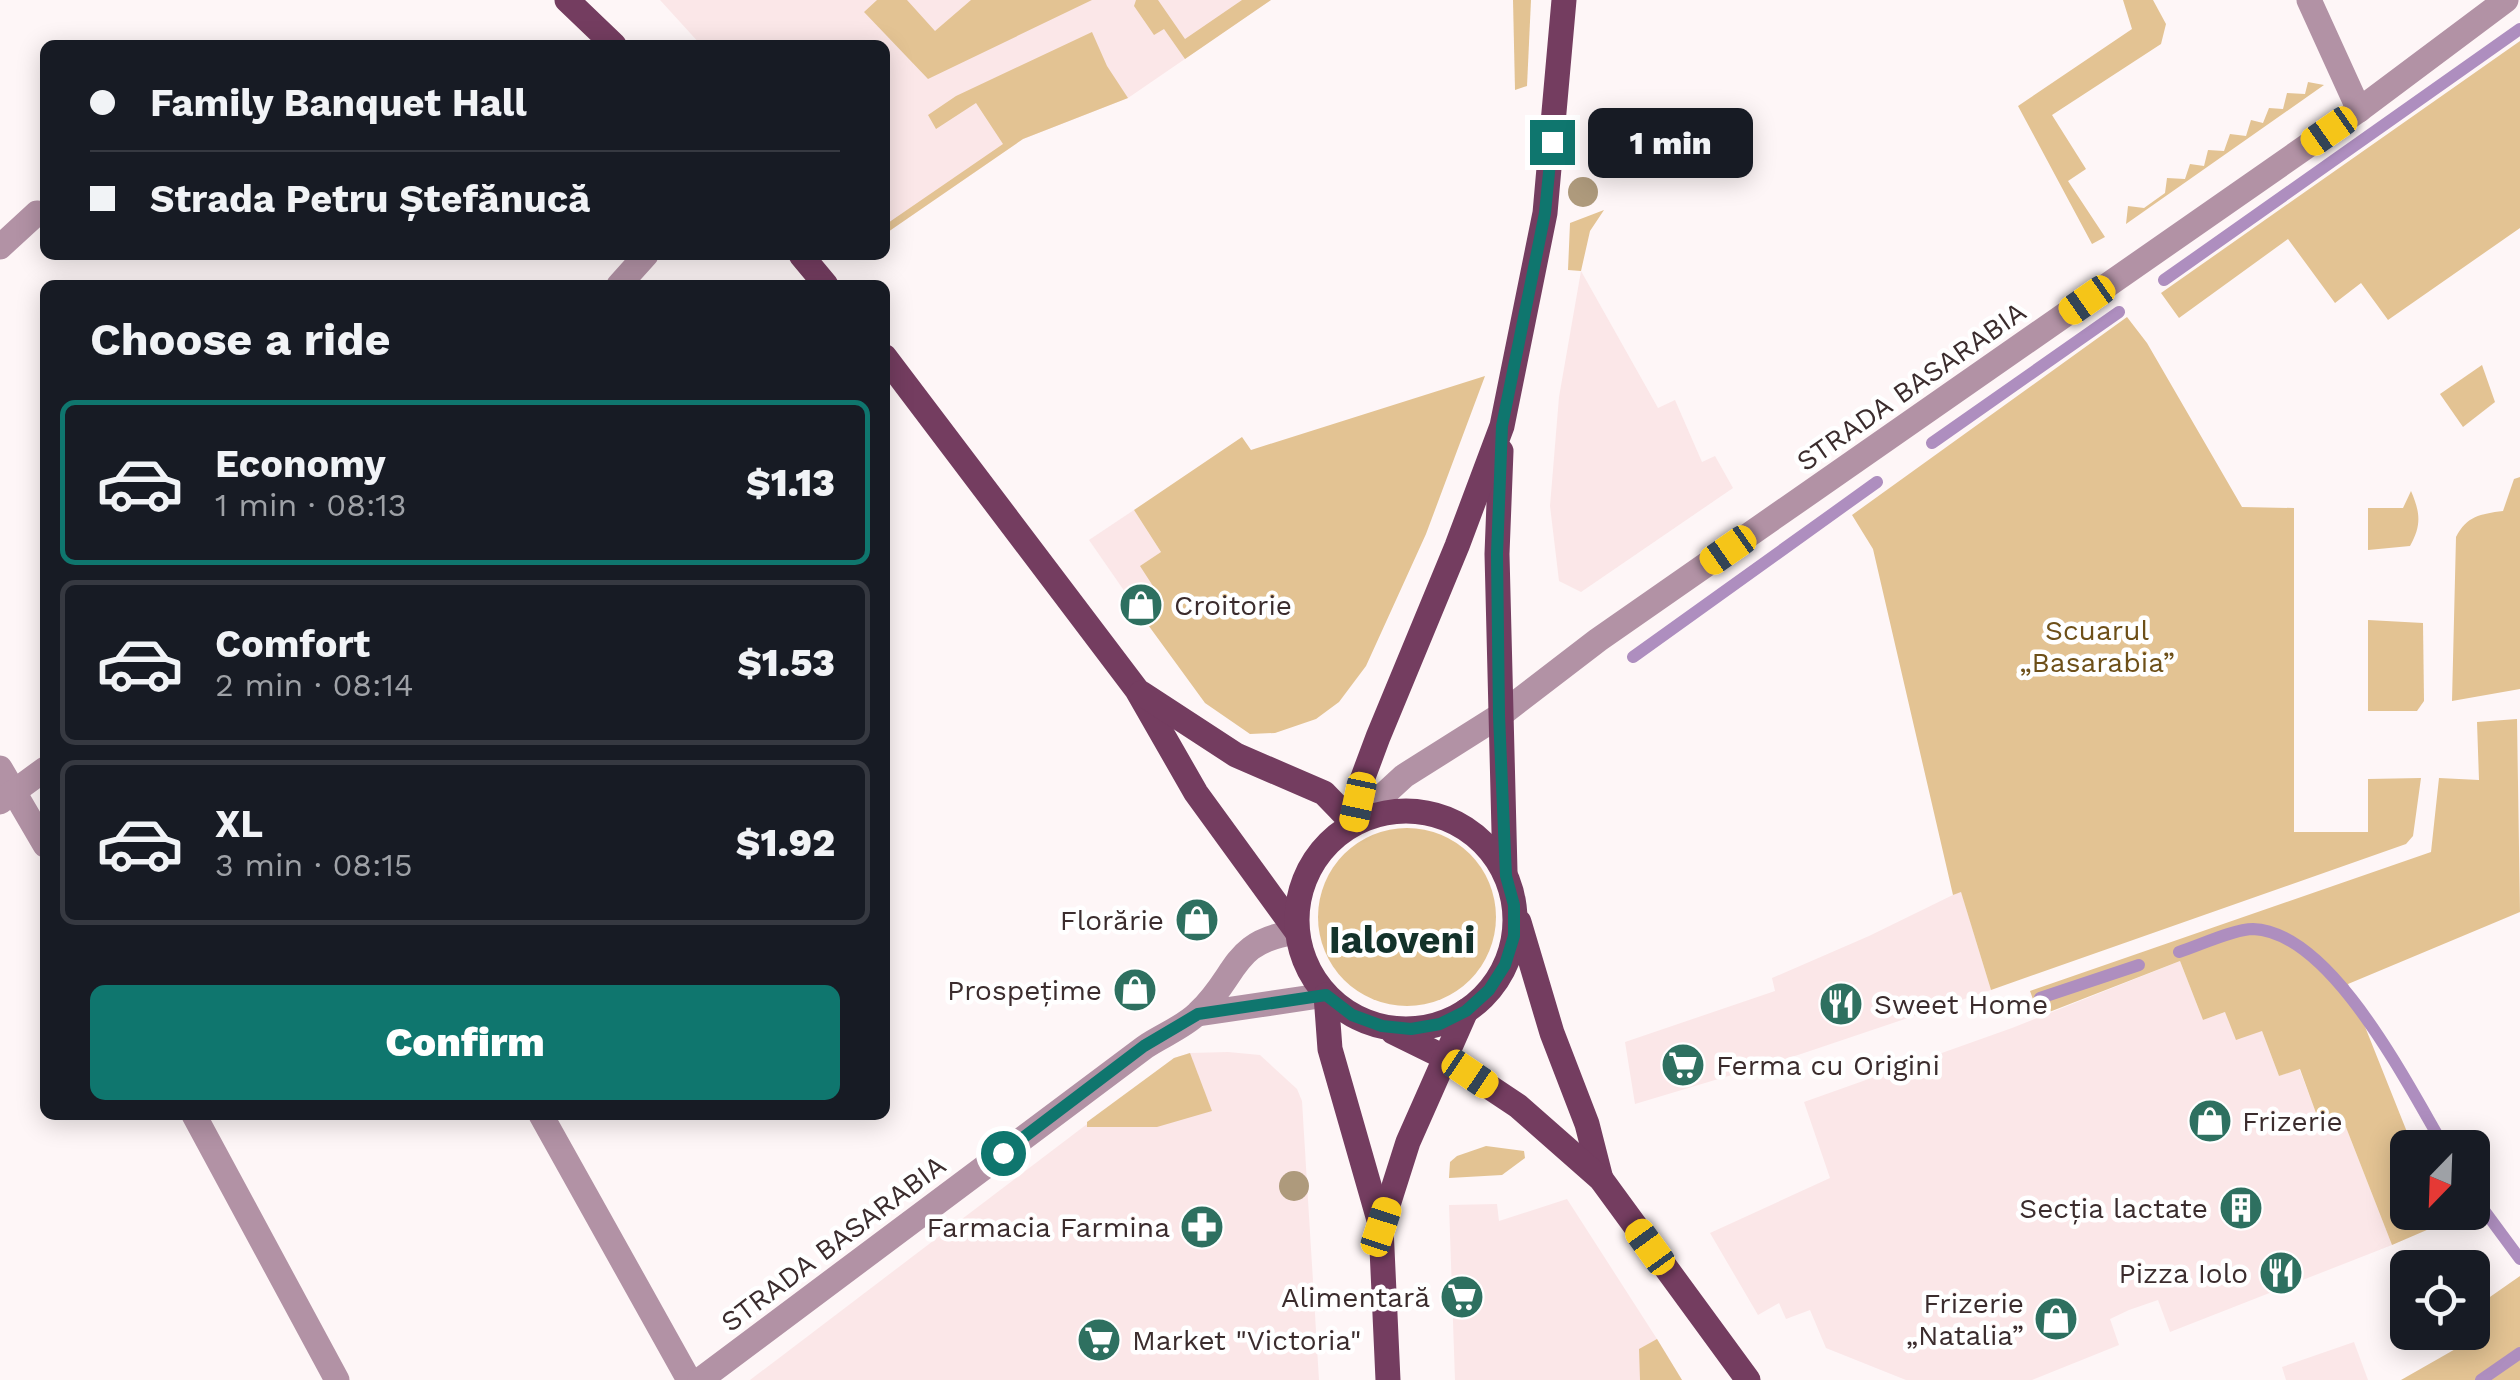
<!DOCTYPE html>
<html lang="en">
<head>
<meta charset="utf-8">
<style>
  body { margin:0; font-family:"Work Sans",sans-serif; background:#242831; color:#f1f3f6; height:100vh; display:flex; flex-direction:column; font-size:38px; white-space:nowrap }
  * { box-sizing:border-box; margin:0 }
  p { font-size:32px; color:#9ea1a6 }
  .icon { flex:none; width:55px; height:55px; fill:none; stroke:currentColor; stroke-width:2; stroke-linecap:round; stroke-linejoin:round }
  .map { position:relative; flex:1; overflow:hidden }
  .drawer { position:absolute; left:40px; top:280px; width:850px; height:840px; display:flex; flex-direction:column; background:#171b24; border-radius:15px; box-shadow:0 5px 25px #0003 }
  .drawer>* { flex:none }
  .banner { position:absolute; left:40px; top:40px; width:850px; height:220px; border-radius:15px; box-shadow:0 5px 25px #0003; display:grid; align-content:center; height:220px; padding:0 50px; background:#171b24 }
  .needle { width:65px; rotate:203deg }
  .tools { position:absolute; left:2390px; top:1130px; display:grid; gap:20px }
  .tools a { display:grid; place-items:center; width:100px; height:100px; border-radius:15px; background:#171b24; box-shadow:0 5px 25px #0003; font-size:50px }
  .end { position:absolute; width:45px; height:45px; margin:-22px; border:12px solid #0f766e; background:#fff; box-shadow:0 0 0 5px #fff }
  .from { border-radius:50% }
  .bubble { position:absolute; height:70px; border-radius:15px; background:#171b24; box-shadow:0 5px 25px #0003; font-size:32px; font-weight:800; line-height:70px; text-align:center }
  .car { position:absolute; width:30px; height:60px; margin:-30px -15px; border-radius:12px; box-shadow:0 0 8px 2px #0007; background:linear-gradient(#f5c518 24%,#345 0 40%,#f5c518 0 76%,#345 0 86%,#f5c518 0) }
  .banner b { display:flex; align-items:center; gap:35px; height:95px; font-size:38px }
  .banner b+b { border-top:2px solid #363941 }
  .banner i { width:25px; height:25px; background:#f1f3f6 }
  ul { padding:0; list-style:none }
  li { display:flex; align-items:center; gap:30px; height:165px; margin:0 20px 15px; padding:0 30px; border:5px solid #363941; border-radius:15px }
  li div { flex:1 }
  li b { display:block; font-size:38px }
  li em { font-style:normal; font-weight:800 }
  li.selected { border-color:#0f766e }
  li>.icon { width:90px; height:90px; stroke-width:1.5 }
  h2 { padding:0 50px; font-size:45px; line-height:120px }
  .action { display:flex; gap:20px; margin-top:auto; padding:20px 50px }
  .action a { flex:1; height:115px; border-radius:15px; background:#0f766e; color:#fff; font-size:40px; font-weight:800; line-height:115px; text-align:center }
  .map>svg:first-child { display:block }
  .built { fill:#fbe7e8 }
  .green { fill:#e3c393 }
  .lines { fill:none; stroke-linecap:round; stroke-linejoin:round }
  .stream { stroke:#ae8ebf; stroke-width:12 }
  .minor { stroke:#b292a5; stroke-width:25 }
  .major { stroke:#743d60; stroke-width:25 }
  .tree { fill:#ae9a7c }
  .route { stroke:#0f766e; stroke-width:12 }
  .labels { text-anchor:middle; stroke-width:9; stroke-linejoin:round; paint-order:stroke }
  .street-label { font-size:28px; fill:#3b2c2d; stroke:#fff }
  .poi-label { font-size:28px; fill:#3b2c2d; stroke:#fff; text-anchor:end }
  .park-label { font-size:28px; fill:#6d4f18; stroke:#fff }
  .district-label { font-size:38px; font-weight:bold; fill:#13322a; stroke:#fff }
</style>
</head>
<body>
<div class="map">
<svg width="2520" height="1380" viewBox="0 0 2520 1380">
  <rect width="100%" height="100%" fill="#fef6f7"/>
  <g class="built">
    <polygon points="660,0 1271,0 1128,98 1023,139 885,234 885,45 701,45"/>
    <polygon points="1581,271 1658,408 1675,400 1702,462 1715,456 1733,488 1581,592 1559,581 1550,506 1559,397"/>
    <polygon points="1134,510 1161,552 1165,603 1143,618 1089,540"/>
    <polygon points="1961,891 1991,990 1798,1055 1635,1104 1625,1042 1775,991 1772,978 1869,936"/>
    <polygon points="2180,961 2203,1020 2225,1012 2262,1031 2279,1076 2299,1068 2320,1123 2342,1117 2392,1245 2170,1332 2158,1300 2129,1310 2110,1319 2119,1345 2032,1380 1906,1380 1826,1348 1810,1310 1786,1319 1779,1303 1758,1315 1710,1233 1830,1178 1804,1102 2012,1028"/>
    <polygon points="1228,1052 1260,1055 1297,1089 1302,1101 1319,1380 750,1380 1174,1058 1190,1053"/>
    <polygon points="1567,1199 1657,1339 1682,1380 1455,1380 1449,1205 1497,1204 1499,1221"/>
    <polygon points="2354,1342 2368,1380 2286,1380 2282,1367"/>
  </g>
  <g class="green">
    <polygon points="877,0 907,0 935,31 971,0 1092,0 928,79 864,12"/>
    <polygon points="1136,0 1158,0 1185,39 1242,0 1271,0 1185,59 1164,29 1154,35 1134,6"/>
    <polygon points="1513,0 1531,0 1527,86 1515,90"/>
    <polygon points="2123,0 2153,0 2166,24 2161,44 2052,115 2086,169 2068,181 2105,237 2092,244 2018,106 2132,29"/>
    <polygon points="1092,32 1107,66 1128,98 1023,139 885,234 885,225 1003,144 976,103 936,129 928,115 956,96"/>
    <polygon points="2520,41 2520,228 2388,320 2361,283 2335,303 2288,239 2179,318 2161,293"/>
    <polygon points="2308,82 2324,85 2126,224 2128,206 2144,208 2165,193 2167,178 2185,179 2190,164 2204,166 2208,150 2224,151 2230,134 2246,136 2251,120 2263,123 2269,108 2283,109 2287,93 2305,94"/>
    <polygon points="1604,210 1590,231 1581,271 1568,270 1570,223"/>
    <polygon points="2127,317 2147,343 2242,507 2294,508 2294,832 2368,832 2368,779 2421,778 2413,836 2406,844 1991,990 1961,892 1953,895 1873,549 1852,515"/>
    <polygon points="2482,365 2495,402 2463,427 2440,394"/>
    <polygon points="1485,376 1426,534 1366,666 1339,702 1316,719 1275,733 1250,734 1205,703 1143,618 1164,603 1140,566 1161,552 1134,510 1242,437 1251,450"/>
    <path d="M2520 477V689L2452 701 2456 537C2467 516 2480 514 2503 511L2514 479Z"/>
    <path d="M2411 491C2420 512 2422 525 2410 546L2368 550V508H2403Z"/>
    <polygon points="2368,620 2423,623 2424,701 2417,711 2368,711"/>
    <polygon points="2517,719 2520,912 2348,984 2413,1147 2408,1148 2408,1212 2439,1213 2443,1223 2392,1245 2342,1117 2320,1124 2300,1069 2279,1076 2262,1031 2236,1040 2225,1012 2203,1020 2180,961 2039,1016 2030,991 2431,852 2439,778 2479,780 2477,722"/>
    <circle cx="1407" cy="917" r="89"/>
    <polygon points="1190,1053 1212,1111 1157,1127 1087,1127 1087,1122 1174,1058"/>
    <polygon points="1486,1146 1524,1151 1525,1158 1502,1175 1449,1178 1450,1162 1457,1156"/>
    <polygon points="2520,1276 2520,1380 2401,1380 2487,1331 2477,1306"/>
    <polygon points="1657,1339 1682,1380 1640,1380 1639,1349"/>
  </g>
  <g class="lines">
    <g class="stream">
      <polyline points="2164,280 2520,29"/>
      <polyline points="1932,443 2119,312"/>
      <polyline points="1633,657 1877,482"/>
      <path d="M2179 952C2198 946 2234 929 2253 929 2332 932 2408 1086 2445 1148"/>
      <polyline points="2040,998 2139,965"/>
      <polyline points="2472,1194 2520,1259"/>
      <polyline points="2481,1380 2520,1353"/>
    </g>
    <g class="minor">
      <polyline points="2309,0 2359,110"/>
      <polyline points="0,247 37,213"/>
      <polyline points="619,285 646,255"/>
      <polyline points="0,768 45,845"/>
      <polyline points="0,802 45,769"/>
      <polyline points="1353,823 1404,776 1499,716 1598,640 2359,110 2506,0"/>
      <polyline points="1198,1014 1326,995"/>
      <polyline points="194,1115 337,1380"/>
      <polyline points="541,1115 689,1380"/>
      <path d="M700 1380 1145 1047C1161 1036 1184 1027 1198 1013 1239 975 1230 941 1297 932"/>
    </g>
    <g class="major">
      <polyline points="567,0 614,45"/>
      <polyline points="801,255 826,285"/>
      <polyline points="885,357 1137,690 1196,793 1297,932"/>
      <polyline points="1501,451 1497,554 1505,871"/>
      <polyline points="1141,693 1236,755 1324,793 1353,823"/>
      <circle cx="1406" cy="920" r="109"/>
      <polyline points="1353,823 1362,780 1378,737 1457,546 1502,426 1545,213 1564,0"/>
      <polyline points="1519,922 1552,1033 1587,1124 1601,1179"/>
      <polyline points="1326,995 1330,1049 1381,1227 1388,1380"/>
      <polyline points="1393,1032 1446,1058 1518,1106 1601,1179 1748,1380"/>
      <polyline points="1381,1227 1408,1142 1466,1011"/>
    </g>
  </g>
  <g class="tree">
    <circle cx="1583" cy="192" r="15"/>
    <circle cx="1294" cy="1186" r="15"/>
  </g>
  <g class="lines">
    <polyline class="route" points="1003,1153 1144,1046 1198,1014 1326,995 1352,1015 1382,1026 1411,1029 1440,1024 1466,1011 1489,990 1505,965 1514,936 1514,905 1506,876 1499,716 1497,554 1502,426 1545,213 1552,142"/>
  </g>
  <defs>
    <symbol id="shop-disc" viewBox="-11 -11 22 22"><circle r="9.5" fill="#2e7060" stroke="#fff"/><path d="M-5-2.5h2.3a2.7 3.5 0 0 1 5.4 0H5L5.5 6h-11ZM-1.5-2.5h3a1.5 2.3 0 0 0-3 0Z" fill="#fff"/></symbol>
    <symbol id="restaurant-disc" viewBox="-11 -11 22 22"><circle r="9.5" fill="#2e7060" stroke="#fff"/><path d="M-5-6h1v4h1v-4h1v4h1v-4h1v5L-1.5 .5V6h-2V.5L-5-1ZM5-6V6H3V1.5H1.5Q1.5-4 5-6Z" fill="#fff"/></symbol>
    <symbol id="supermarket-disc" viewBox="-11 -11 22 22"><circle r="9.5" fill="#2e7060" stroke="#fff"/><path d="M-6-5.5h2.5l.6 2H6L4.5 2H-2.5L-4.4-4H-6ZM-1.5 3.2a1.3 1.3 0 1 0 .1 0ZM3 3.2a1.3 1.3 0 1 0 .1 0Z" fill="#fff"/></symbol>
    <symbol id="building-disc" viewBox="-11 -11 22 22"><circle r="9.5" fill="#2e7060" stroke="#fff"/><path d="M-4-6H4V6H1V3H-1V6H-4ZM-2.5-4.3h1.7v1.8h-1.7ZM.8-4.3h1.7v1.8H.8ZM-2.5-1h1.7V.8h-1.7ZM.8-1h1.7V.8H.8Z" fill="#fff"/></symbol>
    <symbol id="pharmacy-disc" viewBox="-11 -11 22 22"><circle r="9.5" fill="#2e7060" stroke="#fff"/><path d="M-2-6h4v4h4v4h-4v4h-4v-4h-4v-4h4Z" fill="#fff"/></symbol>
  </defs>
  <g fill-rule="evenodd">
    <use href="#shop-disc" x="1116" y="580" width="50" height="50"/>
    <use href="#shop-disc" x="1172" y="895" width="50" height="50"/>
    <use href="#shop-disc" x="1110" y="965" width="50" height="50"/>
    <use href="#restaurant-disc" x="1816" y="979" width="50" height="50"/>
    <use href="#supermarket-disc" x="1658" y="1040" width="50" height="50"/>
    <use href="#shop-disc" x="2185" y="1096" width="50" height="50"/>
    <use href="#building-disc" x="2216" y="1183" width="50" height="50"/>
    <use href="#pharmacy-disc" x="1177" y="1202" width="50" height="50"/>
    <use href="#restaurant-disc" x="2256" y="1248" width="50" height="50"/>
    <use href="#supermarket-disc" x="1437" y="1272" width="50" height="50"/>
    <use href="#shop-disc" x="2031" y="1294" width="50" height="50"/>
    <use href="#supermarket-disc" x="1074" y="1315" width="50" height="50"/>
  </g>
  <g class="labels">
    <g class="street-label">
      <text transform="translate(1911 386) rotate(-35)" y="10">STRADA BASARABIA</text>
      <text transform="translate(833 1243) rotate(-37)" y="10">STRADA BASARABIA</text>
    </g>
    <g class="poi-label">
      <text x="1174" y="615" text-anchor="start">Croitorie</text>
      <text x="1164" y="930">Florărie</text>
      <text x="1102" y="1000">Prospețime</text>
      <text x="1874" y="1014" text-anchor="start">Sweet Home</text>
      <text x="1716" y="1075" text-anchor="start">Ferma cu Origini</text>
      <text x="2242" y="1131" text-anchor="start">Frizerie</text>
      <text x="2208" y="1218">Secția lactate</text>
      <text x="1170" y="1237">Farmacia Farmina</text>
      <text x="2248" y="1283">Pizza Iolo</text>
      <text x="1430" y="1307">Alimentară</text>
      <text x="2024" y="1313">Frizerie<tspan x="2024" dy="32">„Natalia”</tspan></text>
      <text x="1132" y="1350" text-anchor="start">Market "Victoria"</text>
    </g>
    <g class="park-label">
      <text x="2097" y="640">Scuarul<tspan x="2097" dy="32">„Basarabia”</tspan></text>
    </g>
    <g class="district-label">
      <text x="1402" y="953">Ialoveni</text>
    </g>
  </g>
</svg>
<div class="tools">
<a><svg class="needle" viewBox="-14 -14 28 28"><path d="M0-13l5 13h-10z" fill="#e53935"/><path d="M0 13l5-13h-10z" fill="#9ea1a6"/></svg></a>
<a><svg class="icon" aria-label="locate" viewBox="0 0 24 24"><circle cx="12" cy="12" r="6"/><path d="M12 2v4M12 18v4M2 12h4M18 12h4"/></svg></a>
</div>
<i class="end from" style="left:1003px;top:1153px"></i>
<i class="end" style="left:1552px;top:142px"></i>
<div class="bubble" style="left:1588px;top:108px;width:165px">1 min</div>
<i class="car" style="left:2329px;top:131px;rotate:235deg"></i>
<i class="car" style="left:2087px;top:300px;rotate:235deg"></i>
<i class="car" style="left:1728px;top:550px;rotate:235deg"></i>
<i class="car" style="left:1358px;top:802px;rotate:192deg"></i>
<i class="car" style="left:1470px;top:1074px;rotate:124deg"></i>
<i class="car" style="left:1381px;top:1227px;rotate:18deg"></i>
<i class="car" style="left:1650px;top:1247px;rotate:324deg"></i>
<div class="banner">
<b><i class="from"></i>Family Banquet Hall</b>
<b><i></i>Strada Petru Ștefănucă</b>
</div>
<section class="drawer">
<h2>Choose a ride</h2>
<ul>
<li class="selected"><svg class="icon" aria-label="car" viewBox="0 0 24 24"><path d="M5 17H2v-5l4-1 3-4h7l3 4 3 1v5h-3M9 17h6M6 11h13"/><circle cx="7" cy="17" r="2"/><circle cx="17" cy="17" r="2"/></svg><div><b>Economy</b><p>1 min · 08:13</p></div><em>$1.13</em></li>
<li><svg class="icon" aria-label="car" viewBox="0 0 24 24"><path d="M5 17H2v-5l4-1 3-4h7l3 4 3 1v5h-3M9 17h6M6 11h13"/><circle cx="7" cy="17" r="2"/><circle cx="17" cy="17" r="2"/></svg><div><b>Comfort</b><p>2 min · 08:14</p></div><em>$1.53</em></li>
<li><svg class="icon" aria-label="car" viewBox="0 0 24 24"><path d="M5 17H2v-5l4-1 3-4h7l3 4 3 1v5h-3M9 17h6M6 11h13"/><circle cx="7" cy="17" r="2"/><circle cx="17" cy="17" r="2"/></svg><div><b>XL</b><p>3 min · 08:15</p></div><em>$1.92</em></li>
</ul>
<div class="action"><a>Confirm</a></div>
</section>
</div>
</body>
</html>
